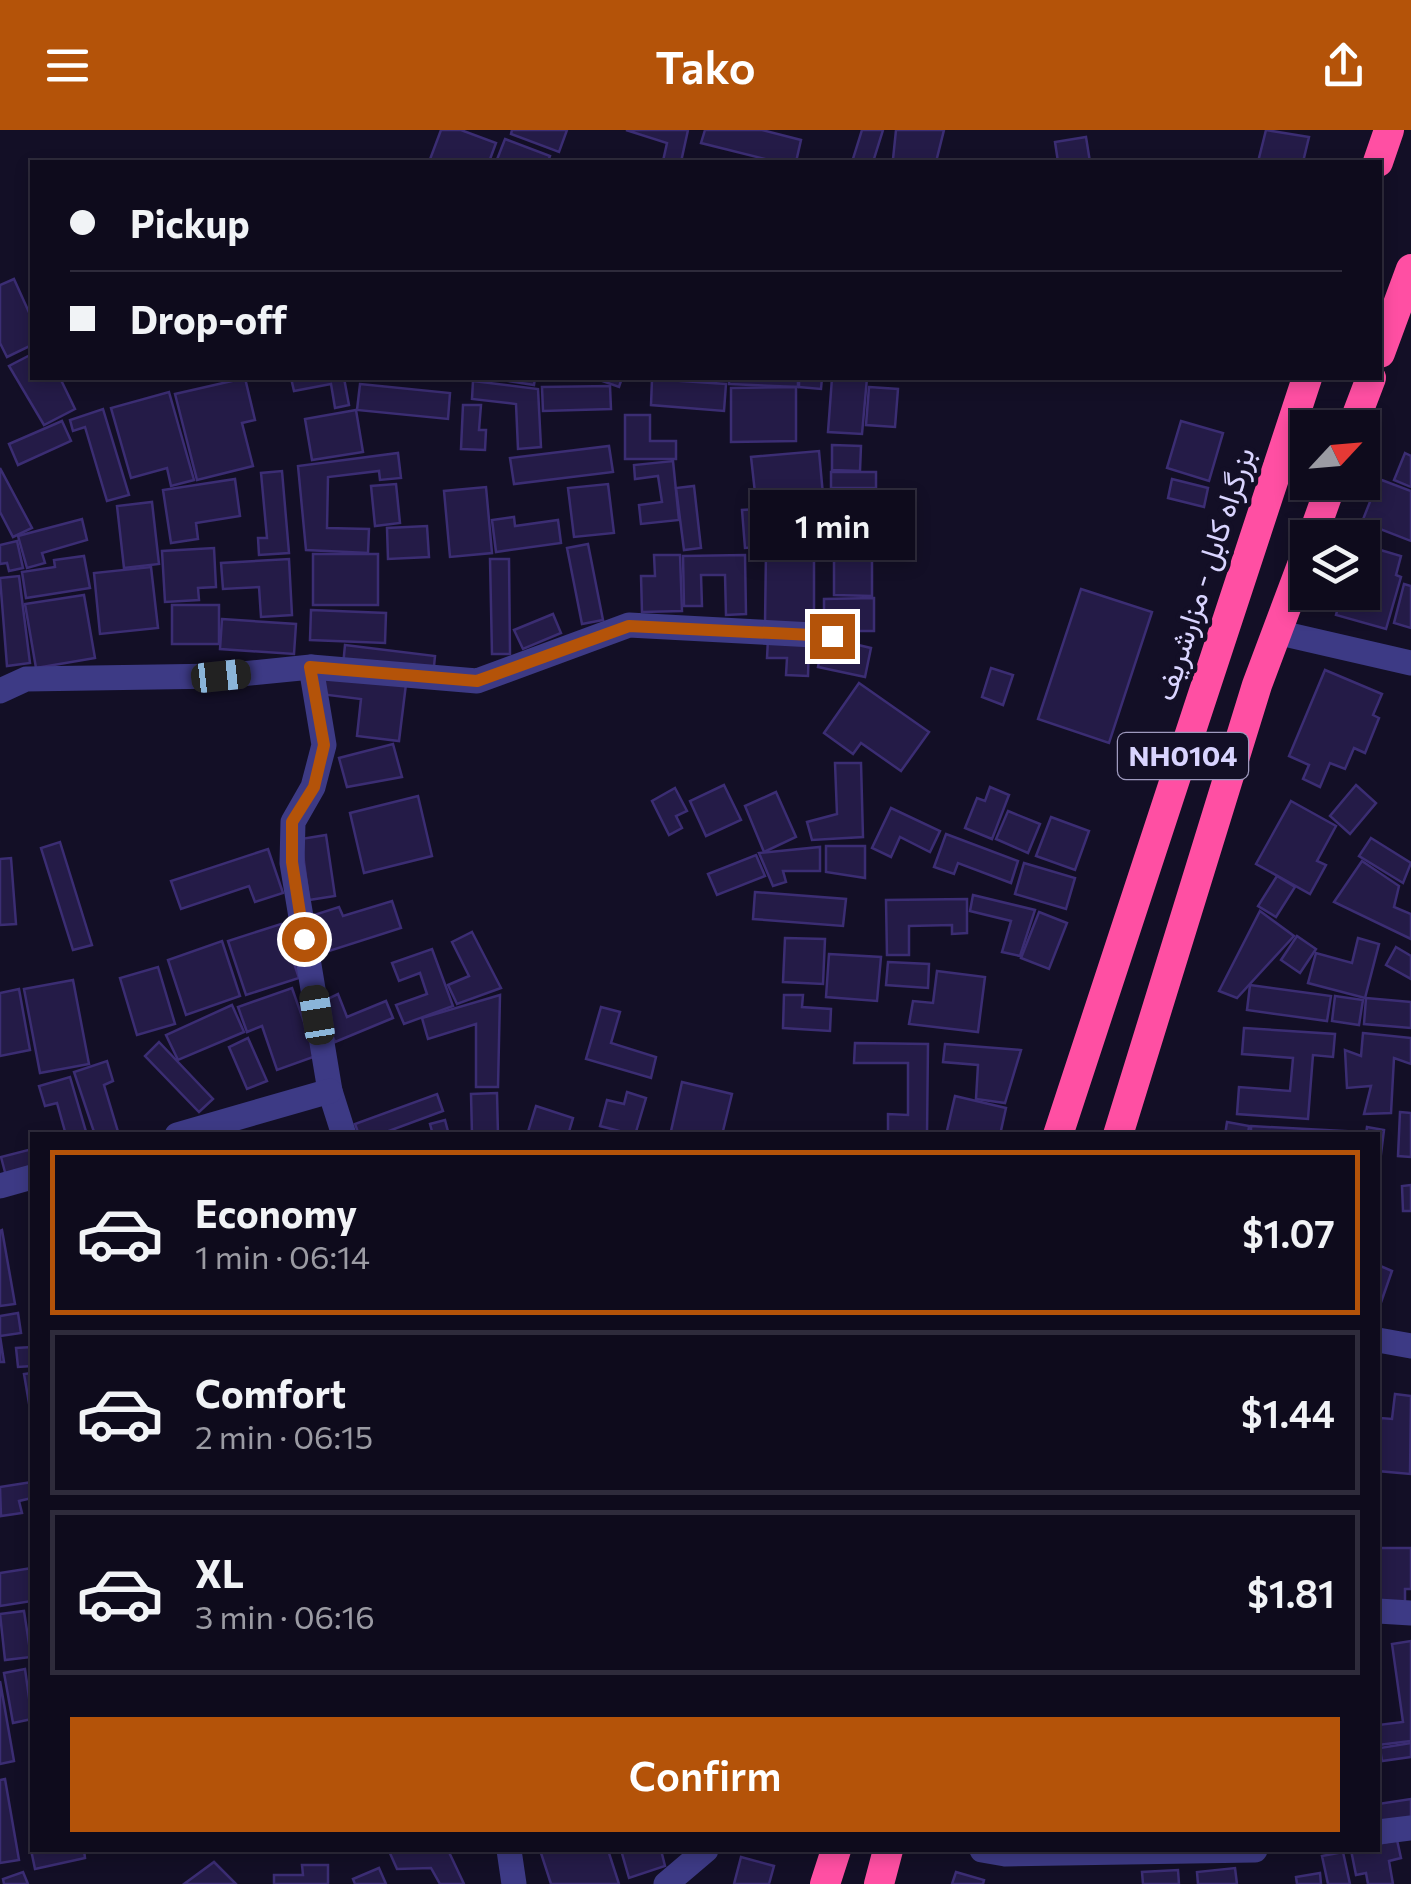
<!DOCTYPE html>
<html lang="en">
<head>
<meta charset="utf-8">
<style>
  body { margin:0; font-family:Commissioner,Vazirmatn,sans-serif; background:#171425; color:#f1f3f6; height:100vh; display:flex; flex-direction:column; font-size:38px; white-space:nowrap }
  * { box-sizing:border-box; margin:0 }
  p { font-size:32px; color:#9b9ba3 }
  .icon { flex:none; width:55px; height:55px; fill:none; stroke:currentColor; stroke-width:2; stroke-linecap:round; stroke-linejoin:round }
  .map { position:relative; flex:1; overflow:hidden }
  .panel { position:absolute; left:30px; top:1002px; width:1350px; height:720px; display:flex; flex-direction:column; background:#0e0b1c; border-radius:0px; box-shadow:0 5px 15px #0003,0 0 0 2px #2e2b3b }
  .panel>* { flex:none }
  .banner { position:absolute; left:30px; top:30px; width:1352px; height:220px; border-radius:0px; box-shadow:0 5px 15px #0003,0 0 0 2px #2e2b3b; display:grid; align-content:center; height:220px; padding:0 40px; background:#0e0b1c }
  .needle { width:65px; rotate:64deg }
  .buttons { position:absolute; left:1290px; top:280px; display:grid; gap:20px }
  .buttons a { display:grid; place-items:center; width:90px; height:90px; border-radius:0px; background:#0e0b1c; box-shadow:0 5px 15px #0003,0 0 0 2px #2e2b3b; font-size:50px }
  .end { position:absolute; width:45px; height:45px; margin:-22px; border:12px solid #b45309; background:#fff; box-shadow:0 0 0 5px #fff }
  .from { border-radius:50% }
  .bubble { position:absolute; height:70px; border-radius:0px; background:#0e0b1c; box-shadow:0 5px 15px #0003,0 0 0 2px #2e2b3b; font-size:32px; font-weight:600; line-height:70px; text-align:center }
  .car { position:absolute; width:30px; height:60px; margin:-30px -15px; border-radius:12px; box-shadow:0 0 8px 2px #0007; background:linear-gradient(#222 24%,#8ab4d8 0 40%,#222 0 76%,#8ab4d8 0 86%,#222 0) }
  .banner b { display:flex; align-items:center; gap:35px; height:95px; font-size:38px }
  .banner b+b { border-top:2px solid #2e2b3b }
  .banner i { width:25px; height:25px; background:#f1f3f6 }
  ul { padding:18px 0 0; list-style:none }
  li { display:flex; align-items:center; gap:30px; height:165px; margin:0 20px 15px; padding:0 20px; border:5px solid #2e2b3b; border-radius:0px }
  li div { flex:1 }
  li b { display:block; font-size:38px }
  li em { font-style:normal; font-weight:600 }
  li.current { border-color:#b45309 }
  li>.icon { width:90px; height:90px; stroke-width:1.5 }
  .cta { display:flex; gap:20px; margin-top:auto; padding:20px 40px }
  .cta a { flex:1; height:115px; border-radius:0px; background:#b45309; color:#fff; font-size:40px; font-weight:600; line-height:115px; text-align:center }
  header { display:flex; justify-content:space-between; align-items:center; height:130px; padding:0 40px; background:#b45309; color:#fff; font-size:45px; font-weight:600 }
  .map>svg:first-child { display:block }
  .building { fill:#241b47; stroke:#3b2d73; stroke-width:2.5 }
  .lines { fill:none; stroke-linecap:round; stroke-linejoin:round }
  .street { stroke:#3d3a85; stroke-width:25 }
  .highway { stroke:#ff4fa3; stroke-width:30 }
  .route { stroke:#b45309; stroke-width:12 }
  .labels { text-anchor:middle; stroke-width:9; stroke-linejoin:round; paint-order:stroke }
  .shield { fill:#130f26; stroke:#9e99be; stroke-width:2.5 }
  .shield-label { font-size:28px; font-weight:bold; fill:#d9d4ff }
  .street-label { font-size:30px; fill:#d9d4ff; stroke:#130f26 }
</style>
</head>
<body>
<header><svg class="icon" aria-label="menu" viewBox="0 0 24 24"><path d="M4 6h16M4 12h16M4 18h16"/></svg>Tako<svg class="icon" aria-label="share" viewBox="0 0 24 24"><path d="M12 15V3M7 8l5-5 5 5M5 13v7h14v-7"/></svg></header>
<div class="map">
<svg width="1411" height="1754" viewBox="0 0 1411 1754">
  <rect width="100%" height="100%" fill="#130f26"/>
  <g class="building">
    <polygon points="441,0 461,0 496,13 489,32 429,32"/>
    <polygon points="512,0 567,0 559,22 511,4"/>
    <polygon points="626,0 688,0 681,32 663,31 667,13"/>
    <polygon points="705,0 762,0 801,10 796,32 777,32 701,13"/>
    <polygon points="862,0 883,0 873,32 852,32"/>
    <polygon points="896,0 944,0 936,32 893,29"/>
    <polygon points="1266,0 1309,7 1303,32 1258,32"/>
    <polygon points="1086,7 1090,32 1058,32 1055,12"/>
    <polygon points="505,9 550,26 548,32 496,32"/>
    <polygon points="14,149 32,189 32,215 7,227 0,213 0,155"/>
    <polygon points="32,224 32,248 60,248 75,279 44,295 9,236"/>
    <polygon points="245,248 255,290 242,293 253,336 197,350 175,264"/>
    <polygon points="291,248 344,248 349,275 335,278 331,254 294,261"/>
    <polygon points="489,248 535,248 534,255"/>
    <polygon points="594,248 622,248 619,257"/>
    <polygon points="729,248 798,248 798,257 729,254"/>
    <polygon points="799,248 822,248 821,259 799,257"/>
    <polygon points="832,248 867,248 862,304 828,302"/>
    <polygon points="652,249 726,254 724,281 651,275"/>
    <polygon points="473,251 538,259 541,317 518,319 516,274 472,269"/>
    <polygon points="360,254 450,263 448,289 357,280"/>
    <polygon points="610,256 611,279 543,281 542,257"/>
    <polygon points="796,257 796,311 731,312 731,258"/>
    <polygon points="869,257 898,259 895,297 866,295"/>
    <polygon points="169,262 194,350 171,356 167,338 131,348 111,278"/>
    <polygon points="463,275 481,275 479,300 486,300 485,320 461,319"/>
    <polygon points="103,279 129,365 107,371 85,297 73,301 70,290"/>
    <polygon points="356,280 363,322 312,330 305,289"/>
    <polygon points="625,285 650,285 650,311 676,311 676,329 625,329"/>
    <polygon points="62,291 71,311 18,335 9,314"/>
    <polygon points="1181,291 1223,303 1209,351 1167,338"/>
    <polygon points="832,315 861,316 860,341 832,340"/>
    <polygon points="609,316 613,342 514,354 510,328"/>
    <polygon points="819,321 823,365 756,372 751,327"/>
    <polygon points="398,323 401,348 380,350 379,341 328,347 327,398 369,399 368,423 306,420 298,336"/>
    <polygon points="1405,323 1411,326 1411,357 1394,350"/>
    <polygon points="673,331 679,390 641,394 639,375 662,372 658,346 635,349 634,335"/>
    <polygon points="0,338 32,398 13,407 0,382"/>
    <polygon points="282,341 289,423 259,425 258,408 267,408 261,343"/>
    <rect x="831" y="342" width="45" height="16"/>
    <polygon points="235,349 240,386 196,393 198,409 171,413 163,360"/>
    <polygon points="1172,349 1208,358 1204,377 1168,368"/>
    <polygon points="1379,349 1411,361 1411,411 1362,392"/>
    <polygon points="396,354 400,393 375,396 371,356"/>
    <polygon points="608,354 614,403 574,407 568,358"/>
    <polygon points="694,356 701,418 684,420 676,358"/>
    <polygon points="486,357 492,423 450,427 444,361"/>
    <polygon points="864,365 866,380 834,383 832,368"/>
    <polygon points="152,372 159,434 124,438 117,376"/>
    <polygon points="819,376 822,412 745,418 742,380"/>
    <polygon points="514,387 515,396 558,390 561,413 496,422 492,390"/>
    <polygon points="82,389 87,410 42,423 45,433 27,438 18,406"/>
    <polygon points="834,390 872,390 872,466 834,465"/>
    <polygon points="427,396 429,427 388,429 387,398"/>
    <polygon points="17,411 23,438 9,441 7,433 0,434 0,415"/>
    <polygon points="588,414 603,490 582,494 567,418"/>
    <polygon points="214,418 216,457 198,458 199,470 165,472 162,421"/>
    <polygon points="1377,419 1401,426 1396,445 1401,447 1386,499 1336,485 1342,463 1363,469"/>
    <polygon points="766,422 814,423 814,495 765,494"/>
    <rect x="313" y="424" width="65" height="51"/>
    <polygon points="654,425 680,425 682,481 642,482 641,446 655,446"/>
    <polygon points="745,425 746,484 726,485 725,445 701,445 702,476 684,476 683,426"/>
    <polygon points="84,426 90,458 26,468 22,442 55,437 54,430"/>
    <polygon points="289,429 292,485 261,487 259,457 223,459 221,433"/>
    <polygon points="490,429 509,429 510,524 492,524"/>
    <polygon points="151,437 158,498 100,504 94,443"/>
    <polygon points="19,446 30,533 7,536 0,448"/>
    <polygon points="1404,454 1411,456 1411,498 1394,493"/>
    <polygon points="1081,459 1152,482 1109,613 1038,589"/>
    <polygon points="84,465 95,528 36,538 25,474"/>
    <polygon points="874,468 874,501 824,501 824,469"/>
    <rect x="172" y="475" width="47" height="39"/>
    <polygon points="311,480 386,483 385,513 310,510"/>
    <polygon points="553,484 561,503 523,519 514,500"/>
    <polygon points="222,489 296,494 294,524 220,519"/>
    <polygon points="824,507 871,518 865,547 818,537"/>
    <polygon points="768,509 809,511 808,546 786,545 787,528 767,528"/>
    <polygon points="345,515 435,526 433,546 343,536"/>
    <polygon points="991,538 1013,545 1003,575 982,567"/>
    <polygon points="1325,540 1382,564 1373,585 1379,588 1365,623 1354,618 1345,639 1330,633 1320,657 1303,649 1309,635 1289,626"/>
    <polygon points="322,544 406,554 399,611 357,606 361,569 320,564"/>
    <polygon points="859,553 929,602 901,641 861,613 853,624 824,603"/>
    <polygon points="393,614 402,647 347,657 339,628"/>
    <polygon points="835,633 861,633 863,707 812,710 807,692 837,684"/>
    <polygon points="724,655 741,690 706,706 690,671"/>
    <polygon points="1356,655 1376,673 1350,704 1330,686"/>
    <polygon points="990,657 1009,665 992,709 965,698 977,668 985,671"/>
    <polygon points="675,658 687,681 676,686 682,698 669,705 652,671"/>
    <polygon points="776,662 796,707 764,722 745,676"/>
    <polygon points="418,666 432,726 364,743 350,683"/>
    <polygon points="1291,671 1336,696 1317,731 1326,735 1310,764 1256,734"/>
    <polygon points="891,678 940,701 930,722 900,707 891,727 872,718"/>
    <polygon points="1008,681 1040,694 1028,723 996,709"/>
    <polygon points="1051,687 1089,701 1075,740 1036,726"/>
    <polygon points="946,704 1018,731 1011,753 958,733 954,744 934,737"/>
    <polygon points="326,705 335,766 309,770 301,709"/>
    <polygon points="1371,708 1411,733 1403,753 1359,726"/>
    <polygon points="60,712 92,815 73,820 41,718"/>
    <polygon points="826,716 865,716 865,748 826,742"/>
    <polygon points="820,717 820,741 783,741 786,752 773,756 759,723"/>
    <polygon points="268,719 283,763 255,772 249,756 181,779 171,751"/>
    <polygon points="756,725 765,746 717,765 708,744"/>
    <polygon points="11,728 16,794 0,795 0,729"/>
    <polygon points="1362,731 1399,756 1394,777 1411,784 1411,809 1334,772"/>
    <polygon points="1024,733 1075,748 1066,779 1015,764"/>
    <polygon points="1277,746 1295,757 1276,787 1258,776"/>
    <polygon points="755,762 846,769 843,796 753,789"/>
    <polygon points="973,765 1035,780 1020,826 1002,822 1011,791 970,781"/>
    <polygon points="967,769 967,803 952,804 952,795 909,796 909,825 887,825 886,770"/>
    <polygon points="392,771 401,798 326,822 314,785 339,777 343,786"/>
    <polygon points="1260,781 1294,806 1237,868 1219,861"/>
    <polygon points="1039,782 1067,793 1049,839 1021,828"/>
    <polygon points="281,794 299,848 246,865 228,811"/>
    <polygon points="472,802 501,858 457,874 448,855 469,846 452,812"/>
    <polygon points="1297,806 1316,819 1300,843 1281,830"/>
    <polygon points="785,808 825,809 823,854 783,852"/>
    <polygon points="1358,808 1379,814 1365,868 1308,853 1316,823 1352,833"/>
    <polygon points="222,811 240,866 186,885 168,830"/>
    <polygon points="1396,817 1411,826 1411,849 1386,835"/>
    <polygon points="432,819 453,876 404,894 396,875 427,864 420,843 399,851 392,833"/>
    <polygon points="829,824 881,827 877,871 826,867"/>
    <polygon points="888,832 929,834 928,858 886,855"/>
    <polygon points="158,837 175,894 137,905 120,848"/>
    <polygon points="937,841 985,847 978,902 909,894 913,871 933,873"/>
    <polygon points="73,850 89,934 40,943 24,859"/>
    <polygon points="1250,855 1331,866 1327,891 1247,880"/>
    <polygon points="292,858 316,926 277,940 262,896 247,902 238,877"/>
    <polygon points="19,859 30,920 0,926 0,863"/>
    <polygon points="338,864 347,887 386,871 393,888 335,912 319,873"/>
    <polygon points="500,865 498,957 476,957 476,894 428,909 422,888"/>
    <polygon points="784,865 803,865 802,877 831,879 830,901 783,898"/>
    <polygon points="1335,866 1363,870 1359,895 1332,891"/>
    <polygon points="1366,868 1411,872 1411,898 1364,894"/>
    <polygon points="232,875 244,902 178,930 166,905"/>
    <polygon points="601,877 620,882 611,913 656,927 651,948 586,929"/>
    <polygon points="1244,898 1335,904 1333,927 1313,925 1308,989 1237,984 1239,957 1290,961 1293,928 1242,924"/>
    <polygon points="1363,903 1411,908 1411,934 1394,928 1391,983 1364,984 1371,956 1347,958 1345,920 1361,926"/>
    <polygon points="248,908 267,951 247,959 229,917"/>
    <polygon points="159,912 213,969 199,982 145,926"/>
    <polygon points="855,913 928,914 927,1005 888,1005 888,984 908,985 908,933 854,933"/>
    <polygon points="945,914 1021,920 1005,973 976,969 978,935 943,932"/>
    <polygon points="107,931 113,951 104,955 119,1005 95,1005 74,942"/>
    <polygon points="70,947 87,1005 66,1005 57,973 45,976 39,956"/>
    <polygon points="682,952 732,964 722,1005 671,1001"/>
    <polygon points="627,962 646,968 635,1005 600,996 607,970 624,974"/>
    <polygon points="497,963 498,1005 472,1005 471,964"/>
    <polygon points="437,964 443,981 378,1005 359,1005 355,994"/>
    <polygon points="955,966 1006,978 1000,1005 946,1005"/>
    <polygon points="536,976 573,988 568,1005 527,1005"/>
    <polygon points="1400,982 1411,983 1411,1027 1398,1026"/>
    <polygon points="445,990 449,1005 433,1005 430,994"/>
    <polygon points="1227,992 1249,996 1248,1005 1225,1005"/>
    <polygon points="1251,996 1361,1002 1361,1005 1251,1005"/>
    <polygon points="1367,997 1384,1000 1378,1048 1378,1005 1366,1005"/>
    <polygon points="32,1019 32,1039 6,1046 1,1027"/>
    <polygon points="1411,1055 1411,1081 1403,1081 1402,1056"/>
    <polygon points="2,1100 15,1174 0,1176 0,1101"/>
    <polygon points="1378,1135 1392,1141 1378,1181"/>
    <polygon points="18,1183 21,1203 0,1206 4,1232 0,1232 0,1186"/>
    <polygon points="32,1217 32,1236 18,1237 16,1218"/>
    <polygon points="32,1243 32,1291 24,1244"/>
    <polygon points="1395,1264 1411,1266 1410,1344 1378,1341 1381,1288 1392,1289"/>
    <polygon points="32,1352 32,1368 19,1371 22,1383 1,1386 0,1357"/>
    <polygon points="1378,1418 1411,1418 1411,1459 1405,1459 1405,1472 1378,1471"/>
    <polygon points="32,1438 32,1471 0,1476 0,1443"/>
    <polygon points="24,1481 31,1527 5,1530 0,1484"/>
    <polygon points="1411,1511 1411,1611 1378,1615 1378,1595 1403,1592 1392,1514"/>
    <polygon points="25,1539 32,1589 13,1593 4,1543"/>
    <polygon points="0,1551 14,1631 0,1634"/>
    <polygon points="1411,1613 1411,1627 1382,1631 1380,1618"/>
    <polygon points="5,1649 19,1730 0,1733 0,1650"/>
    <polygon points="1411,1669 1411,1691 1381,1696 1378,1674"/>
    <polygon points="1397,1710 1401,1728 1389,1731 1393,1754 1368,1754 1366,1743 1356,1745 1351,1720 1378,1720 1378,1714"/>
    <polygon points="32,1714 32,1720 84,1720 85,1728 35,1739 30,1715"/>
    <polygon points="448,1720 464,1754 440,1754 431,1738 397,1739 389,1721"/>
    <polygon points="540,1720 608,1720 619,1754 551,1754"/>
    <polygon points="621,1720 661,1720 665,1736 629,1748"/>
    <polygon points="1343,1722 1350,1754 1328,1754 1322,1726"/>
    <polygon points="741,1727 774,1736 769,1754 734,1754"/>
    <polygon points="214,1732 236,1754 184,1754"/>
    <polygon points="302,1735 328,1735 328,1754 274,1754 274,1745 303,1745"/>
    <polygon points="379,1738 386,1754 355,1754 353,1749"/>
    <polygon points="1235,1738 1237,1754 1198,1754 1197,1742"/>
    <polygon points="1178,1740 1179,1754 1143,1754 1142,1742"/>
    <polygon points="23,1742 28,1754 4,1754 3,1749"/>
    <polygon points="956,1742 984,1750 983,1754 952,1754"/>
    <polygon points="1320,1743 1321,1754 1297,1754 1296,1747"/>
  </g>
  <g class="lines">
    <g class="street">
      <polyline points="1276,502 1411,533"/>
      <polyline points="311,537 324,615 313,657 293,692 292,733 330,961 344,1005"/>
      <polyline points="0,561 26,549 221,546 311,537 477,551 629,495 832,506"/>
      <polyline points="177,1005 330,961"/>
      <polyline points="0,1056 32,1047"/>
      <polyline points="1378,1210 1411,1216"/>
      <polyline points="1378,1481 1411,1483"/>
      <polyline points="1378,1702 1411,1698"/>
      <polyline points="509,1720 514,1754"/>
      <polyline points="982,1720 1005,1724 1255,1720"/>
      <polyline points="666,1754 706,1720"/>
    </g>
    <g class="highway">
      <polyline points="1378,32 1389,0"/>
      <polyline points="1380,223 1411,139"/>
      <polyline points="1352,298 1371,248"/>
      <polyline points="1312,408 1332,352"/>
      <polyline points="1058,1005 1307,248"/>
      <polyline points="1118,1005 1257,555 1308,419"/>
      <polyline points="825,1754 836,1720"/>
      <polyline points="879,1754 888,1720"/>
    </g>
  </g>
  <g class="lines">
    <polyline class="route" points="304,809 292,732 292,692 314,657 324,615 310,537 477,551 629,496 832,506"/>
  </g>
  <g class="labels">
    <rect class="shield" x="1118" y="603" width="130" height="46" rx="8"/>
    <g class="shield-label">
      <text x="1183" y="636">NH0104</text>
    </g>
    <g class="street-label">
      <text transform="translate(1205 444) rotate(-72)" y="10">بزرگراه کابل - مزارشریف</text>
    </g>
  </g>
</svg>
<div class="buttons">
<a><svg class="needle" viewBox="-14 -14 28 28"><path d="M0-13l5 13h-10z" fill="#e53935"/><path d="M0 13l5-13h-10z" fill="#9b9ba3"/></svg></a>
<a><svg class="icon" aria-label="layers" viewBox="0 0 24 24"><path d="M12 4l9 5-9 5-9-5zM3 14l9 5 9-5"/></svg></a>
</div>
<i class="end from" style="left:304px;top:809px"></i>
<i class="end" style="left:832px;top:506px"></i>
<div class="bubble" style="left:750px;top:360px;width:165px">1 min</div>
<i class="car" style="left:221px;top:546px;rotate:84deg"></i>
<i class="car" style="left:317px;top:885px;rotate:351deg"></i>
<div class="banner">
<b><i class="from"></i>Pickup</b>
<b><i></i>Drop-off</b>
</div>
<section class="panel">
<ul>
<li class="current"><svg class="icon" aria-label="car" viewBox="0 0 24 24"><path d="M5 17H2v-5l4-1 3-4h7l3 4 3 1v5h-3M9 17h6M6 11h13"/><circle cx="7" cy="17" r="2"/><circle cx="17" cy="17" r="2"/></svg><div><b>Economy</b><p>1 min · 06:14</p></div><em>$1.07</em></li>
<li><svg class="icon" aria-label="car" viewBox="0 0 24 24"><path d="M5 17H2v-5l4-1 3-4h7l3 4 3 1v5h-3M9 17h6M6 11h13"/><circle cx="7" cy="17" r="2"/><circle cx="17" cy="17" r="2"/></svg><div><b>Comfort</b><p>2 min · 06:15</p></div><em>$1.44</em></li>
<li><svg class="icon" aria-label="car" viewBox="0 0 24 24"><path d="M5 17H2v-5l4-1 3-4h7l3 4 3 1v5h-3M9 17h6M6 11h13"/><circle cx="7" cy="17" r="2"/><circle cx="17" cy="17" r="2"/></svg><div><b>XL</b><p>3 min · 06:16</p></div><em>$1.81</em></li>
</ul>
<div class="cta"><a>Confirm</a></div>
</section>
</div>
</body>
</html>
